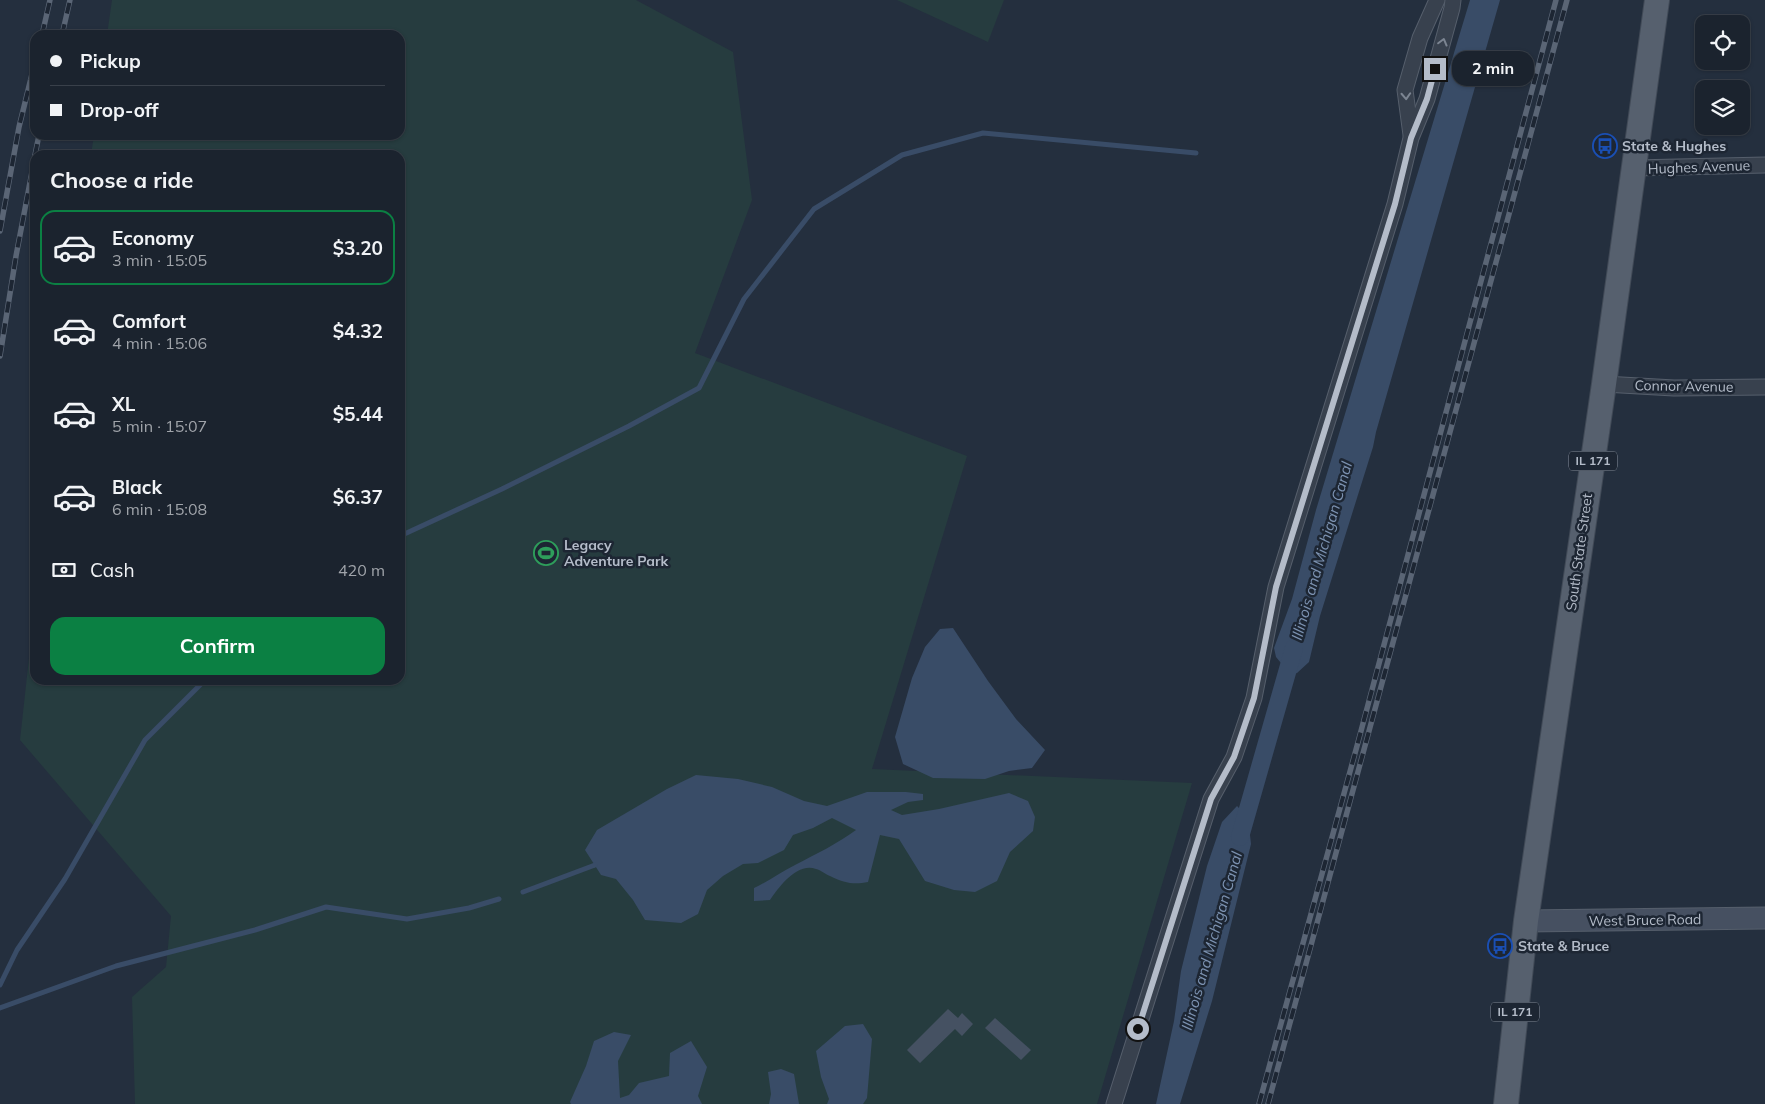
<!DOCTYPE html>
<html lang="en">
<head>
<meta charset="utf-8">
<style>
  body { margin:0; font-family:Mulish,sans-serif; background:#242b36; color:#f1f3f6; height:100vh; display:flex; flex-direction:column; font-size:19px; white-space:nowrap }
  * { box-sizing:border-box; margin:0 }
  p { font-size:16px; color:#a0a4aa }
  .icon { flex:none; width:28px; height:28px; fill:none; stroke:currentColor; stroke-width:2; stroke-linecap:round; stroke-linejoin:round }
  .map { position:relative; flex:1; overflow:hidden }
  .drawer { position:absolute; left:30px; top:150px; width:375px; height:535px; display:flex; flex-direction:column; background:#1b232e; border-radius:15px; box-shadow:0 1px 4px #0004,0 0 0 1px #39404a }
  .drawer>* { flex:none }
  .banner { position:absolute; left:30px; top:30px; width:375px; height:110px; border-radius:15px; box-shadow:0 1px 4px #0004,0 0 0 1px #39404a; display:grid; align-content:center; height:110px; padding:0 20px; background:#1b232e }
  .fabs { position:absolute; left:1695px; top:15px; display:grid; gap:10px }
  .fabs a { display:grid; place-items:center; width:55px; height:55px; border-radius:10px; background:#1b232e; box-shadow:0 1px 4px #0004,0 0 0 1px #39404a; font-size:25px }
  .end { position:absolute; width:22px; height:22px; margin:-11px; border:6px solid #b4bcc9; background:#111; box-shadow:0 0 0 2px #111 }
  .from { border-radius:50% }
  .bubble { position:absolute; height:35px; border-radius:15px; background:#1b232e; box-shadow:0 1px 4px #0004,0 0 0 1px #39404a; font-size:16px; font-weight:700; line-height:35px; text-align:center }
  .banner b { display:flex; align-items:center; gap:18px; height:48px; font-size:19px }
  .banner b+b { border-top:1px solid #39404a }
  .banner i { width:12px; height:12px; background:#f1f3f6 }
  ul { padding:0; list-style:none }
  li { display:flex; align-items:center; gap:15px; height:75px; margin:0 10px 8px; padding:0 10px; border:2px solid transparent; border-radius:15px }
  li div { flex:1 }
  li b { display:block; font-size:19px }
  li em { font-style:normal; font-weight:700 }
  li.active { border-color:#0b8043 }
  li>.icon { width:45px; height:45px; stroke-width:1.5 }
  h2 { padding:0 20px; font-size:22px; line-height:60px }
  .pay { display:flex; align-items:center; gap:12px; height:55px; padding:0 20px; font-size:19px }
  .pay p { margin-inline-start:auto }
  .button { display:flex; gap:10px; margin-top:auto; padding:10px 20px }
  .button a { flex:1; height:58px; border-radius:15px; background:#0b8043; color:#fff; font-size:20px; font-weight:700; line-height:58px; text-align:center }
  .map>svg:first-child { display:block }
  .green { fill:#263c3f }
  .water { fill:#394c67 }
  .lines { fill:none; stroke-linecap:round; stroke-linejoin:round }
  .stream { stroke:#394c67; stroke-width:5 }
  .canal { stroke:#394c67; stroke-width:18 }
  .building { fill:#455162 }
  .street-casing { stroke:#565f6c; stroke-width:17 }
  .secondary-casing { stroke:#565f6c; stroke-width:23 }
  .primary-casing { stroke:#414a57; stroke-width:26 }
  .street { stroke:#38414e; stroke-width:15 }
  .secondary { stroke:#465061; stroke-width:21 }
  .primary { stroke:#56606e; stroke-width:24 }
  .rail-casing { stroke:#5a6575; stroke-width:5.5 }
  .rail { stroke:#1d2633; stroke-width:4; stroke-dasharray:11; stroke-linecap:butt }
  .oneway { stroke:#7c8592 }
  .route { stroke:#b4bcc9; stroke-width:6 }
  .labels { text-anchor:middle; stroke-width:5; stroke-linejoin:round; paint-order:stroke }
  .shield { fill:#1d2633; stroke:#878f9c; stroke-width:1 }
  .shield-label { font-size:12px; font-weight:bold; fill:#b4bcc9 }
  .poi-label { font-size:14px; font-weight:bold; fill:#b4bcc9; stroke:#1d2633; text-anchor:start }
  .street-label { font-size:14px; fill:#b4bcc9; stroke:#1d2633 }
  .water-label { font-size:15px; font-style:italic; fill:#7c92b1; stroke:#1d2633 }
</style>
</head>
<body>
<div class="map">
<svg width="1765" height="1104" viewBox="0 0 1765 1104">
  <rect width="100%" height="100%" fill="#242f3e"/>
  <g class="green">
    <polygon points="112,0 636,0 733,52 752,200 695,353 967,456 872,769 1192,783 1097,1104 135,1104 132,997 166,967 171,916 20,740 35,603 35,680 400,680 400,155 91,155 94,135 400,135 400,35 107,35"/>
    <polygon points="897,0 1004,0 988,42"/>
  </g>
  <g class="water">
    <polygon points="1470,0 1500,0 1376,432 1373,447 1320,616 1309,662 1297,673 1291,675 1276,657 1274,648 1292,599 1316,510"/>
    <polygon points="953,628 988,681 1016,719 1045,750 1032,768 1009,771 985,779 933,778 903,764 895,737 912,678 925,647 940,629"/>
    <path d="M696 775 738 779 772 787 804 801 827 806 867 792H906L923 794V800L908 802 891 810 902 815 939 809 1009 793 1028 801 1035 817 1033 831 1010 852 997 881 975 892 954 890 925 881 899 839 880 835 868 882C854 885 844 883 830 876 825 874 821 870 816 869 797 862 779 887 770 900L754 901V888C769 881 781 872 795 865 816 854 837 844 856 830L832 818 813 828 793 835 784 850 758 863 743 864 723 876 707 890 698 914 681 923 645 920 633 900 616 879 601 875 585 850 597 830 667 789Z"/>
    <polygon points="1237,806 1248,817 1251,844 1212,1001 1180,1104 1156,1104 1174,1021 1181,971 1207,866 1222,822"/>
    <polygon points="863,1024 872,1039 867,1098 863,1104 827,1104 829,1099 821,1077 816,1051 845,1026"/>
    <polygon points="614,1032 631,1035 618,1061 620,1098 629,1095 639,1083 669,1076 670,1053 691,1041 707,1067 698,1096 702,1104 571,1104 570,1102 586,1066 594,1041"/>
    <polygon points="781,1069 794,1074 799,1104 769,1104 771,1094 768,1072"/>
  </g>
  <g class="lines">
    <g class="stream">
      <polyline points="400,536 502,489 629,426 699,388 744,299 814,209 902,155 983,133 1196,153"/>
      <polyline points="523,892 595,865"/>
      <polyline points="0,985 17,950 65,879 145,740 205,680"/>
      <polyline points="0,1008 116,966 255,930 326,907 407,919 469,908 499,899"/>
    </g>
    <polyline class="canal" points="1240,837 1294,648"/>
  </g>
  <g class="building">
    <polygon points="948,1009 958,1018 962,1013 973,1024 962,1036 955,1029 920,1063 907,1050"/>
    <polygon points="995,1018 1031,1050 1021,1060 985,1028"/>
  </g>
  <g class="lines">
    <defs>
      <g id="street">
        <polyline points="1411,135 1405,90 1420,38 1437,0"/>
        <polyline points="1634,168 1765,165"/>
        <polyline points="1604,384 1674,388 1765,387"/>
        <polyline points="1114,1104 1211,799 1234,757 1254,698 1276,587 1395,204 1411,138 1427,99 1452,8 1453,0"/>
      </g>
      <polyline id="secondary" points="1526,921 1765,918"/>
      <polyline id="primary" points="1506,1104 1526,921 1604,384 1657,0"/>
    </defs>
    <use href="#street" class="street-casing"/>
    <use href="#secondary" class="secondary-casing"/>
    <use href="#primary" class="primary-casing"/>
    <use href="#street" class="street"/>
    <use href="#secondary" class="secondary"/>
    <use href="#primary" class="primary"/>
    <defs>
      <g id="rail">
        <polyline points="42,35 50,0"/>
        <polyline points="62,35 70,0"/>
        <polyline points="35,155 39,135"/>
        <polyline points="0,231 19,127 35,62"/>
        <polyline points="0,356 16,256 35,156"/>
        <polyline points="1259,1104 1357,746 1556,0"/>
        <polyline points="1268,1104 1567,0"/>
      </g>
    </defs>
    <use href="#rail" class="rail-casing"/>
    <use href="#rail" class="rail"/>
  </g>
  <defs><path id="oneway-chevron" d="M-2-3.5L2.5 0L-2 3.5" fill="none" stroke-width="1.6" stroke-linecap="round" stroke-linejoin="round" transform="scale(1.25)"/></defs>
  <g class="oneway">
    <use href="#oneway-chevron" transform="translate(1443 42) rotate(-75)"/>
    <use href="#oneway-chevron" transform="translate(1406 96) rotate(87)"/>
  </g>
  <g class="lines">
    <polyline class="route" points="1138,1029 1211,799 1234,757 1254,698 1276,587 1395,204 1411,138 1427,99 1435,69"/>
  </g>
  <defs>
    <symbol id="bus-ring" viewBox="-11 -11 22 22"><circle r="9.5" fill="#1d2633" stroke="#1a4fb4" stroke-width="1.5"/><path d="M-5-6H5V4H4V6H2V4H-2V6H-4V4H-5ZM-3.5-4V0h7V-4ZM-3.5 1.2v1.5H-2V1.2ZM2 1.2v1.5H3.5V1.2Z" fill="#1a4fb4"/></symbol>
    <symbol id="stadium-ring" viewBox="-11 -11 22 22"><circle r="9.5" fill="#1d2633" stroke="#2e9e5b" stroke-width="1.5"/><path d="M0-5a6.5 5 0 1 0 0 10a6.5 5 0 1 0 0-10ZM-3.5-1.8h7v3.6h-7Z" fill="#2e9e5b"/></symbol>
  </defs>
  <g fill-rule="evenodd">
    <use href="#bus-ring" x="1591" y="132" width="28" height="28"/>
    <use href="#stadium-ring" x="532" y="539" width="28" height="28"/>
    <use href="#bus-ring" x="1486" y="932" width="28" height="28"/>
  </g>
  <g class="labels">
    <g class="shield">
      <rect x="1569" y="451.5" width="48" height="19" rx="4"/>
      <rect x="1491" y="1002.5" width="48" height="19" rx="4"/>
    </g>
    <g class="shield-label">
      <text x="1593" y="465">IL 171</text>
      <text x="1515" y="1016">IL 171</text>
    </g>
    <g class="poi-label">
      <text x="1622" y="151">State &amp; Hughes</text>
      <text x="564" y="550">Legacy<tspan x="564" dy="16">Adventure Park</tspan></text>
      <text x="1518" y="951">State &amp; Bruce</text>
    </g>
    <g class="street-label">
      <text transform="translate(1699 167) rotate(-2)" y="5">Hughes Avenue</text>
      <text transform="translate(1684 386) rotate(1)" y="5">Connor Avenue</text>
      <text transform="translate(1579 552) rotate(-82)" y="5">South State Street</text>
      <text transform="translate(1645 920) rotate(-1)" y="5">West Bruce Road</text>
    </g>
    <g class="water-label">
      <text transform="translate(1322 551) rotate(-74)" y="5">Illinois and Michigan Canal</text>
      <text transform="translate(1212 941) rotate(-74)" y="5">Illinois and Michigan Canal</text>
    </g>
  </g>
</svg>
<div class="fabs">
<a><svg class="icon" aria-label="locate" viewBox="0 0 24 24"><circle cx="12" cy="12" r="6"/><path d="M12 2v4M12 18v4M2 12h4M18 12h4"/></svg></a>
<a><svg class="icon" aria-label="layers" viewBox="0 0 24 24"><path d="M12 4l9 5-9 5-9-5zM3 14l9 5 9-5"/></svg></a>
</div>
<i class="end from" style="left:1138px;top:1029px"></i>
<i class="end" style="left:1435px;top:69px"></i>
<div class="bubble" style="left:1452px;top:51px;width:82px">2 min</div>
<div class="banner">
<b><i class="from"></i>Pickup</b>
<b><i></i>Drop-off</b>
</div>
<section class="drawer">
<h2>Choose a ride</h2>
<ul>
<li class="active"><svg class="icon" aria-label="car" viewBox="0 0 24 24"><path d="M5 17H2v-5l4-1 3-4h7l3 4 3 1v5h-3M9 17h6M6 11h13"/><circle cx="7" cy="17" r="2"/><circle cx="17" cy="17" r="2"/></svg><div><b>Economy</b><p>3 min · 15:05</p></div><em>$3.20</em></li>
<li><svg class="icon" aria-label="car" viewBox="0 0 24 24"><path d="M5 17H2v-5l4-1 3-4h7l3 4 3 1v5h-3M9 17h6M6 11h13"/><circle cx="7" cy="17" r="2"/><circle cx="17" cy="17" r="2"/></svg><div><b>Comfort</b><p>4 min · 15:06</p></div><em>$4.32</em></li>
<li><svg class="icon" aria-label="car" viewBox="0 0 24 24"><path d="M5 17H2v-5l4-1 3-4h7l3 4 3 1v5h-3M9 17h6M6 11h13"/><circle cx="7" cy="17" r="2"/><circle cx="17" cy="17" r="2"/></svg><div><b>XL</b><p>5 min · 15:07</p></div><em>$5.44</em></li>
<li><svg class="icon" aria-label="car" viewBox="0 0 24 24"><path d="M5 17H2v-5l4-1 3-4h7l3 4 3 1v5h-3M9 17h6M6 11h13"/><circle cx="7" cy="17" r="2"/><circle cx="17" cy="17" r="2"/></svg><div><b>Black</b><p>6 min · 15:08</p></div><em>$6.37</em></li>
</ul>
<div class="pay"><svg class="icon" aria-label="cash" viewBox="0 0 24 24"><path d="M3 7h18v10H3z"/><circle cx="12" cy="12" r="2"/></svg>Cash<p>420 m</p></div>
<div class="button"><a>Confirm</a></div>
</section>
</div>
</body>
</html>
